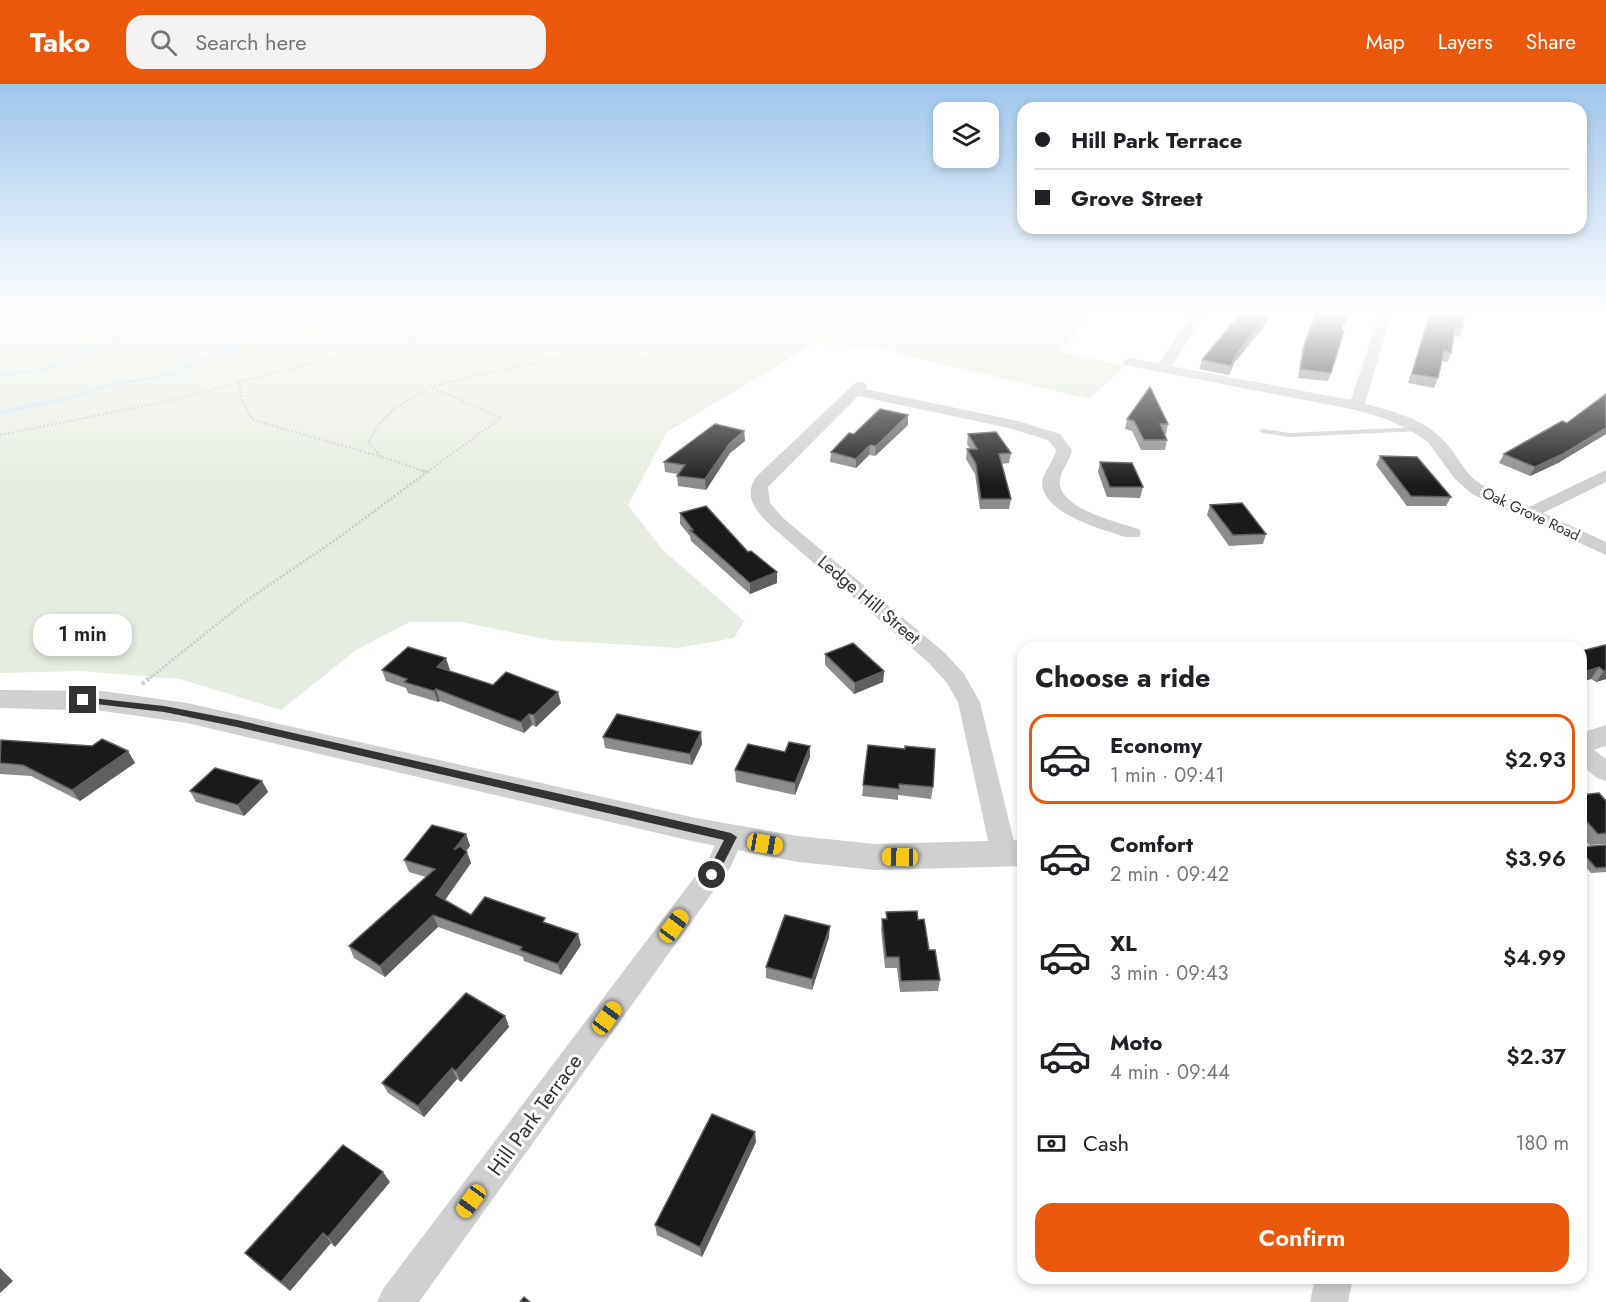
<!DOCTYPE html>
<html lang="en">
<head>
<meta charset="utf-8">
<style>
  body { margin:0; font-family:Jost,sans-serif; background:#f2f2f2; color:#202124; height:100vh; display:flex; flex-direction:column; font-size:22px; white-space:nowrap }
  * { box-sizing:border-box; margin:0 }
  p { font-size:20px; color:#757577 }
  .icon { flex:none; width:33px; height:33px; fill:none; stroke:currentColor; stroke-width:2; stroke-linecap:round; stroke-linejoin:round }
  .map { position:relative; flex:1; overflow:hidden }
  .details { position:absolute; left:1017px; top:558px; width:570px; height:642px; display:flex; flex-direction:column; background:#fff; border-radius:18px; box-shadow:0 3px 9px #0003 }
  .details>* { flex:none }
  .guide { position:absolute; left:1017px; top:18px; width:570px; height:132px; border-radius:18px; box-shadow:0 3px 9px #0003; display:grid; align-content:center; height:132px; padding:0 18px; background:#fff }
  .tools { position:absolute; left:933px; top:18px; display:grid; gap:12px }
  .tools a { display:grid; place-items:center; width:66px; height:66px; border-radius:12px; background:#fff; box-shadow:0 3px 9px #0003; font-size:30px }
  .end { position:absolute; width:27px; height:27px; margin:-14px; border:8px solid #333; background:#fff; box-shadow:0 0 0 3px #fff }
  .from { border-radius:50% }
  .bubble { position:absolute; height:42px; border-radius:18px; background:#fff; box-shadow:0 3px 9px #0003; font-size:20px; font-weight:600; line-height:42px; text-align:center }
  .car { position:absolute; width:18px; height:36px; margin:-18px -9px; border-radius:8px; box-shadow:0 0 4px 2px #0007; background:linear-gradient(#f5c518 24%,#345 0 40%,#f5c518 0 76%,#345 0 86%,#f5c518 0) }
  .guide b { display:flex; align-items:center; gap:21px; height:57px; font-size:22px }
  .guide b+b { border-top:2px solid #e0e0e0 }
  .guide i { width:15px; height:15px; background:#202124 }
  ul { padding:0; list-style:none }
  li { display:flex; align-items:center; gap:18px; height:90px; margin:0 12px 9px; padding:0 6px; border:3px solid transparent; border-radius:18px }
  li div { flex:1 }
  li b { display:block; font-size:22px }
  li em { font-style:normal; font-weight:600 }
  li.on { border-color:#ea580c }
  li>.icon { width:54px; height:54px; stroke-width:1.5 }
  h2 { padding:0 18px; font-size:27px; line-height:72px }
  .pay { display:flex; align-items:center; gap:15px; height:66px; padding:0 18px; font-size:22px }
  .pay p { margin-inline-start:auto }
  .cta { display:flex; gap:12px; margin-top:auto; padding:12px 18px }
  .cta a { flex:1; height:69px; border-radius:18px; background:#ea580c; color:#fff; font-size:24px; font-weight:600; line-height:69px; text-align:center }
  header { display:flex; align-items:center; gap:36px; box-sizing:border-box; height:84px; padding:0 30px; background:#ea580c; color:#fff }
  header strong { font-size:28px }
  nav { display:flex; gap:33px; margin-inline-start:auto; font-size:21px }
  .search { width:420px; height:54px; background:#f2f2f2; display:flex; align-items:center; gap:15px; box-sizing:border-box; padding:0 21px; border-radius:18px; color:#757577; font-size:22px }
  .map>svg:first-child { display:block }
  .green { fill:#e6ecdf }
  .lines { fill:none; stroke-linecap:round; stroke-linejoin:round }
  .stream { fill:#cfe2ee; fill-rule:evenodd }
  .path-far2 { stroke:#cdcdcd; stroke-width:2; stroke-dasharray:2 2; stroke-linecap:butt }
  .path-far1 { stroke:#cdcdcd; stroke-width:3; stroke-dasharray:2 2; stroke-linecap:butt }
  .path { stroke:#cdcdcd; stroke-width:4.5; stroke-dasharray:3 3; stroke-linecap:butt }
  .service { fill:#d0d0d0; fill-rule:evenodd }
  .minor { fill:#d0d0d0; fill-rule:evenodd }
  .tertiary { fill:#d0d0d0; fill-rule:evenodd }
  .wall { fill:#8c8c8c }
  .shaded-wall { fill:#5f5f5f }
  .building { fill:#1a1a1a; stroke:#5f5f5f; stroke-width:1.5 }
  .route { fill:#333 }
  .labels { text-anchor:middle; stroke-width:6; stroke-linejoin:round; paint-order:stroke }
  .far-street-label { font-size:15px; fill:#333; stroke:#fff }
  .street-label { font-size:18px; fill:#333; stroke:#fff }
  .near-street-label { font-size:21px; fill:#333; stroke:#fff }
</style>
</head>
<body>
<header>
<strong>Tako</strong>
<div class="search"><svg class="icon" aria-label="search" viewBox="0 0 24 24"><circle cx="10" cy="10" r="6"/><path d="M15 15l6 6"/></svg>Search here</div>
<nav><a>Map</a><a>Layers</a><a>Share</a></nav>
</header>
<div class="map">
<svg width="1606" height="1218" viewBox="0 0 1606 1218">
  <rect width="100%" height="100%" fill="#fff"/>
  <polygon class="green" points="0,230 1094,230 1060,268 1125,282 1089,315 868,262 813,260 667,348 628,421 663,466 744,537 734,554 677,564 549,556 462,538 410,538 356,566 281,626 180,595 82,587 0,589"/>
  <g class="lines">
    <g class="stream">
      <polygon points="179,230 200,230 174,233 137,244 123,253 104,258 72,277 43,287 0,293 0,289 40,285 68,275 100,256 119,251 133,242"/>
      <polygon points="274,230 278,230 272,239 273,245 349,230 359,230 253,252 241,258 238,266 200,278 174,292 116,301 73,315 0,330 0,326 72,312 115,298 171,290 196,276 234,264 237,256 250,250 269,246 268,239"/>
    </g>
    <g class="path-far2">
      <polyline points="627,230 701,262"/>
      <polyline points="239,299 242,318 253,336 382,373"/>
      <polyline points="0,351 168,317 363,266 546,230"/>
      <polyline points="426,388 382,373 368,358 380,339 394,325 430,303 611,261 644,275 702,262 796,230"/>
      <polyline points="427,388 501,334 431,303"/>
    </g>
    <g class="path-far1">
      <polyline points="427,388 429,386"/>
      <polyline points="150,594 246,517 341,452 427,388 422,386"/>
    </g>
    <polyline class="path" points="142,600 152,592"/>
    <polygon class="service" points="1418,343 1421,343 1421,347 1290,353 1263,349 1259,347 1263,345 1290,349"/>
    <g class="minor">
      <path d="M1193 230H1206L1171 282 1351 316 1379 230H1391L1365 320C1394 327 1427 336 1447 360 1457 371 1463 386 1475 396 1490 408 1511 415 1529 423L1606 386V398L1543 429 1606 458V471L1472 410 1455 395 1428 358 1408 345 1386 335 1356 326 1124 281 1122 278 1129 274 1159 279Z"/>
      <path d="M860 298 865 299 867 302 865 305 1018 337 1060 350 1072 366C1070 378 1058 389 1060 401 1063 425 1119 439 1139 445L1141 449 1139 453H1125C1102 445 1045 431 1042 400 1042 389 1054 378 1056 366L1048 356 1009 344 858 312 768 403 770 419 783 434 945 569 964 590 980 618 1017 770 1013 777 1004 780 995 777 991 770 958 618 947 599 929 579 771 442C756 427 743 413 756 393L855 299Z"/>
      <polygon points="1581,660 1589,662 1606,675 1606,697 1597,694 1581,681"/>
      <polygon points="731,743 740,746 744,753 730,784 419,1218 377,1218 383,1205 691,798 710,772 722,746"/>
      <polygon points="1315,1194 1353,1194 1348,1218 1310,1218"/>
    </g>
    <g class="tertiary">
      <polygon points="0,606 103,607 187,619 696,734 798,752 875,760 1023,756 1023,782 875,786 798,778 696,758 187,639 103,627 0,624"/>
      <polygon points="1606,641 1606,662 1581,670 1581,649"/>
    </g>
  </g>
  <g class="wall">
    <polygon points="1240,230 1270,230 1265,241 1234,279 1229,291 1199,285 1202,276"/>
    <polygon points="1431,230 1464,230 1463,244 1460,253 1454,252 1451,269 1448,278 1442,277 1438,294 1434,304 1408,299 1426,241"/>
    <polygon points="1342,247 1331,289 1328,297 1298,294 1302,266 1305,258"/>
    <polygon points="1606,310 1606,350 1558,379 1530,392 1499,379 1504,370 1567,339"/>
    <polygon points="1127,335 1168,340 1166,350 1164,350 1167,356 1165,366 1141,366 1132,347 1125,345"/>
    <polygon points="908,341 875,372 869,371 856,384 830,378 831,368 854,350"/>
    <polygon points="744,347 745,357 730,369 706,406 678,402 677,392 678,390 665,388 664,378"/>
    <polygon points="968,350 1011,369 1009,379 1001,380 1011,415 1009,425 980,425 975,390 966,375 967,365 970,365 967,360"/>
    <polygon points="1380,372 1451,413 1446,422 1407,422 1376,381"/>
    <polygon points="1100,378 1143,403 1140,414 1107,413 1098,388"/>
    <polygon points="1210,421 1266,450 1263,460 1229,462 1207,431"/>
    <polygon points="680,429 748,468 777,499 750,510 691,457 690,452 680,440"/>
    <polygon points="1606,561 1606,595 1596,598 1591,595 1581,598 1581,567"/>
    <polygon points="825,570 884,587 883,598 854,610 825,581"/>
    <polygon points="382,586 450,586 449,587 493,601 561,619 536,643 532,641 524,649 440,617 438,618 408,609 406,604 386,597"/>
    <polygon points="603,653 702,660 692,681 605,664"/>
    <polygon points="0,657 92,662 128,667 135,679 80,717 31,692 0,690"/>
    <polygon points="868,661 933,703 931,715 898,711 898,716 862,712"/>
    <polygon points="810,673 795,711 736,698 735,686"/>
    <polygon points="262,697 268,708 244,732 196,718 190,707"/>
    <polygon points="1581,711 1606,717 1606,760 1589,761 1581,752"/>
    <polygon points="466,750 470,762 466,767 471,779 445,816 471,831 547,839 581,861 561,891 524,877 523,873 438,843 385,893 354,874 349,862 426,793 409,788 404,776"/>
    <polygon points="1606,761 1606,788 1591,789 1581,777 1581,763"/>
    <polygon points="886,828 918,836 940,896 938,907 900,908 897,884 885,884 881,846 882,835 886,835"/>
    <polygon points="829,853 812,906 766,894 766,883"/>
    <polygon points="505,932 509,943 461,998 457,995 424,1033 388,1009 382,999"/>
    <polygon points="1020,953 1023,953 1023,971 1019,959"/>
    <polygon points="756,1058 702,1173 657,1151 655,1141"/>
    <polygon points="390,1098 335,1163 331,1159 290,1207 254,1178 245,1169"/>
  </g>
  <g class="shaded-wall">
    <polygon points="1269,230 1270,230 1265,241 1234,279 1229,291 1236,270"/>
    <polygon points="908,331 908,341 875,372 876,362"/>
    <polygon points="1606,344 1606,350 1558,379 1530,392 1535,383"/>
    <polygon points="744,347 745,357 730,369 706,406 705,395 730,359"/>
    <polygon points="870,361 869,371 856,384 856,375"/>
    <polygon points="777,488 777,499 750,510 750,499"/>
    <polygon points="446,574 450,586 440,594 437,583"/>
    <polygon points="1599,583 1591,595 1581,598 1581,589"/>
    <polygon points="1606,586 1606,595 1596,598 1604,587"/>
    <polygon points="884,587 883,598 854,610 855,599"/>
    <polygon points="436,605 440,617 438,618 434,607"/>
    <polygon points="558,608 561,619 536,643 534,631"/>
    <polygon points="529,630 532,641 524,649 521,638"/>
    <polygon points="701,648 702,660 692,681 690,670"/>
    <polygon points="810,662 810,673 795,711 795,699"/>
    <polygon points="128,667 135,679 80,717 72,706"/>
    <polygon points="262,697 268,708 244,732 238,721"/>
    <polygon points="466,750 470,762 458,778 454,766"/>
    <polygon points="467,768 471,779 440,823 436,811"/>
    <polygon points="433,831 438,843 385,893 380,882"/>
    <polygon points="830,842 829,853 812,906 812,895"/>
    <polygon points="578,850 581,861 561,891 558,880"/>
    <polygon points="505,932 509,943 461,998 456,987"/>
    <polygon points="452,984 457,995 424,1033 418,1022"/>
    <polygon points="755,1048 756,1058 702,1173 700,1163"/>
    <polygon points="383,1088 390,1098 335,1163 328,1153"/>
    <polygon points="323,1149 331,1159 290,1207 281,1198"/>
    <polygon points="0,1184 13,1197 0,1209"/>
  </g>
  <g class="building">
    <polygon points="1240,230 1269,230 1267,233 1236,270 1231,282 1202,276"/>
    <polygon points="1316,230 1348,230 1341,246 1344,247 1331,289 1300,285 1305,258"/>
    <polygon points="1433,230 1464,230 1463,244 1455,243 1451,269 1444,267 1438,294 1412,290 1429,232 1432,233"/>
    <polygon points="1150,303 1168,340 1160,340 1167,356 1144,356 1134,337 1127,335"/>
    <polygon points="1606,310 1606,344 1563,370 1535,383 1504,370 1562,337 1567,339"/>
    <polygon points="880,325 908,331 876,362 870,361 856,375 831,368 849,349 854,350"/>
    <polygon points="715,340 744,347 730,359 705,395 677,392 685,381 664,378"/>
    <polygon points="996,348 1011,369 999,370 1011,415 981,415 976,380 967,365 977,365 968,350"/>
    <polygon points="1380,372 1417,373 1451,413 1411,412"/>
    <polygon points="1100,378 1132,379 1143,403 1110,403"/>
    <polygon points="1242,419 1266,450 1233,451 1210,421"/>
    <polygon points="706,422 748,468 751,467 777,488 750,499 690,446 693,446 680,429"/>
    <polygon points="853,559 884,587 855,599 825,570"/>
    <polygon points="1605,561 1606,561 1606,586 1604,587 1599,583 1581,589 1581,567"/>
    <polygon points="408,563 446,574 437,583 493,601 506,588 558,608 534,631 529,630 521,638 436,605 434,607 404,598 407,595 382,586"/>
    <polygon points="617,630 701,648 690,670 603,653"/>
    <polygon points="102,655 128,667 72,706 23,681 0,679 1,656 92,662"/>
    <polygon points="789,658 810,662 795,699 735,686 748,660 785,668"/>
    <polygon points="868,661 905,665 905,662 935,665 933,703 899,700 899,705 863,701"/>
    <polygon points="215,684 262,697 238,721 190,707"/>
    <polygon points="1599,709 1606,717 1606,749 1598,750 1581,731 1581,711"/>
    <polygon points="432,741 466,750 454,766 460,762 467,768 436,811 471,831 485,813 545,834 543,838 578,850 558,880 520,866 522,863 433,831 380,882 349,862 435,785 404,776"/>
    <polygon points="1606,761 1606,783 1596,784 1581,767 1581,763"/>
    <polygon points="917,827 918,836 924,835 929,866 935,866 940,896 901,897 899,873 886,873 882,835 887,835 886,828"/>
    <polygon points="785,831 830,842 812,895 766,883"/>
    <polygon points="466,909 505,932 456,987 452,984 418,1022 382,999"/>
    <polygon points="1020,953 1023,953 1023,961"/>
    <polygon points="712,1030 755,1048 700,1163 655,1141"/>
    <polygon points="343,1061 383,1088 328,1153 323,1149 281,1198 245,1169"/>
    <polygon points="524,1213 530,1218 520,1218"/>
  </g>
  <linearGradient id="sky" x2="0" y2="1"><stop stop-color="#9ec6ea"/><stop offset="0.57" stop-color="#fff"/><stop offset="1" stop-color="#fff" stop-opacity="0"/></linearGradient>
  <rect width="1606" height="401" fill="url(#sky)"/>
  <polygon class="route" points="83,613 164,622 237,636 731,749 737,753 716,794 712,795 706,791 724,756 237,643 164,628 79,618 78,616"/>
  <g class="labels">
    <g class="far-street-label">
      <text transform="translate(1531 430) rotate(25)" y="5">Oak Grove Road</text>
    </g>
    <g class="street-label">
      <text transform="translate(869 516) rotate(40)" y="6">Ledge Hill Street</text>
    </g>
    <g class="near-street-label">
      <text transform="translate(535 1031) rotate(-54)" y="7">Hill Park Terrace</text>
    </g>
  </g>
</svg>
<div class="tools">
<a><svg class="icon" aria-label="layers" viewBox="0 0 24 24"><path d="M12 4l9 5-9 5-9-5zM3 14l9 5 9-5"/></svg></a>
</div>
<i class="end from" style="left:712px;top:791px"></i>
<i class="end" style="left:83px;top:616px"></i>
<div class="bubble" style="left:33px;top:530px;width:99px">1 min</div>
<i class="car" style="left:765px;top:760px;rotate:100deg"></i>
<i class="car" style="left:900px;top:773px;rotate:271deg"></i>
<i class="car" style="left:674px;top:842px;rotate:36deg"></i>
<i class="car" style="left:607px;top:934px;rotate:36deg"></i>
<i class="car" style="left:471px;top:1117px;rotate:216deg"></i>
<div class="guide">
<b><i class="from"></i>Hill Park Terrace</b>
<b><i></i>Grove Street</b>
</div>
<section class="details">
<h2>Choose a ride</h2>
<ul>
<li class="on"><svg class="icon" aria-label="car" viewBox="0 0 24 24"><path d="M5 17H2v-5l4-1 3-4h7l3 4 3 1v5h-3M9 17h6M6 11h13"/><circle cx="7" cy="17" r="2"/><circle cx="17" cy="17" r="2"/></svg><div><b>Economy</b><p>1 min · 09:41</p></div><em>$2.93</em></li>
<li><svg class="icon" aria-label="car" viewBox="0 0 24 24"><path d="M5 17H2v-5l4-1 3-4h7l3 4 3 1v5h-3M9 17h6M6 11h13"/><circle cx="7" cy="17" r="2"/><circle cx="17" cy="17" r="2"/></svg><div><b>Comfort</b><p>2 min · 09:42</p></div><em>$3.96</em></li>
<li><svg class="icon" aria-label="car" viewBox="0 0 24 24"><path d="M5 17H2v-5l4-1 3-4h7l3 4 3 1v5h-3M9 17h6M6 11h13"/><circle cx="7" cy="17" r="2"/><circle cx="17" cy="17" r="2"/></svg><div><b>XL</b><p>3 min · 09:43</p></div><em>$4.99</em></li>
<li><svg class="icon" aria-label="car" viewBox="0 0 24 24"><path d="M5 17H2v-5l4-1 3-4h7l3 4 3 1v5h-3M9 17h6M6 11h13"/><circle cx="7" cy="17" r="2"/><circle cx="17" cy="17" r="2"/></svg><div><b>Moto</b><p>4 min · 09:44</p></div><em>$2.37</em></li>
</ul>
<div class="pay"><svg class="icon" aria-label="cash" viewBox="0 0 24 24"><path d="M3 7h18v10H3z"/><circle cx="12" cy="12" r="2"/></svg>Cash<p>180 m</p></div>
<div class="cta"><a>Confirm</a></div>
</section>
</div>
</body>
</html>
